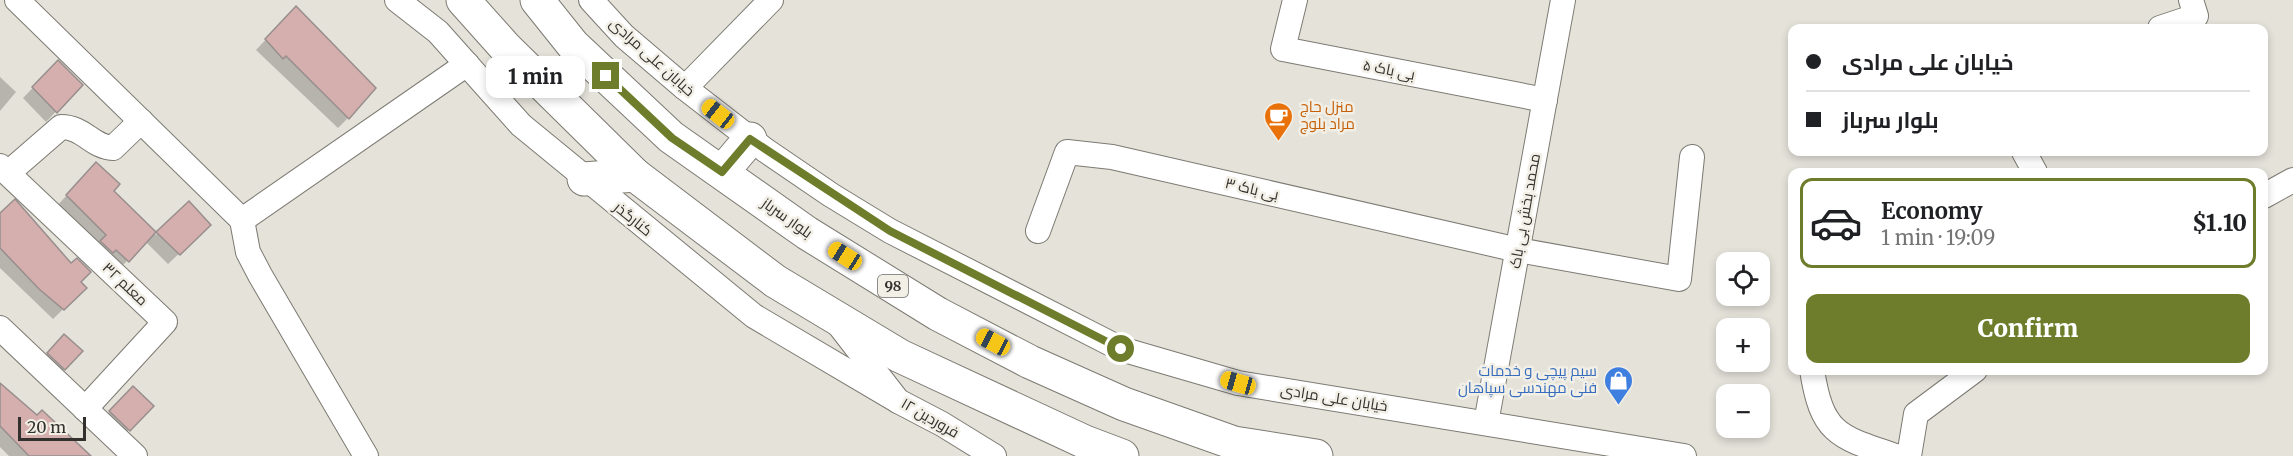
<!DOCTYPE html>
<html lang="en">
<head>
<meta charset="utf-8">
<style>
  body { margin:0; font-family:Merriweather,Cairo,serif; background:#f6f6f6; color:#202124; height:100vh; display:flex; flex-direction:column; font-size:22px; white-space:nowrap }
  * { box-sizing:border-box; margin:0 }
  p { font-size:20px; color:#757577 }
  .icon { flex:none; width:33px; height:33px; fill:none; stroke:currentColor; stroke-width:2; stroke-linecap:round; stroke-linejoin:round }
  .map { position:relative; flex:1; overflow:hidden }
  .side { position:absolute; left:1788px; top:168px; width:480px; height:207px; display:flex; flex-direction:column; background:#fff; border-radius:12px; box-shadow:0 3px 9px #0003 }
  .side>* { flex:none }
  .top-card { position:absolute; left:1788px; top:24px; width:480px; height:132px; border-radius:12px; box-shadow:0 3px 9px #0003; display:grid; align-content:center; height:132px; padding:0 18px; background:#fff }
  .fabs { position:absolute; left:1716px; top:252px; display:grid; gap:12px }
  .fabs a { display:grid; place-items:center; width:54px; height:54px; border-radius:12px; background:#fff; box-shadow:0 3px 9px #0003; font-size:30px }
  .scale { position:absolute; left:18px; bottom:15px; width:68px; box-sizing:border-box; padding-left:6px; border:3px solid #32312e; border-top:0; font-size:16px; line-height:21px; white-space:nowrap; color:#32312e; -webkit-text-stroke:4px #f1efe6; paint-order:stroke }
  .end { position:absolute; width:27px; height:27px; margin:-14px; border:8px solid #6e7d2b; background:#fff; box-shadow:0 0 0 3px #fff }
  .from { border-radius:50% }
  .bubble { position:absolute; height:42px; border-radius:12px; background:#fff; box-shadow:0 3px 9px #0003; font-size:20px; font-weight:800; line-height:42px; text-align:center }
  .car { position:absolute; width:18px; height:36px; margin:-18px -9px; border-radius:8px; box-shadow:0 0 4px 2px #0007; background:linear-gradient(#f5c518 24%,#345 0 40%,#f5c518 0 76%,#345 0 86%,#f5c518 0) }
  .top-card b { display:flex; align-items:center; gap:21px; height:57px; font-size:22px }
  .top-card b+b { border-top:2px solid #e0e0e0 }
  .top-card i { width:15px; height:15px; background:#202124 }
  ul { padding:10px 0 0; list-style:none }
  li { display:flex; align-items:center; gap:18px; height:90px; margin:0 12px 9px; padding:0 6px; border:3px solid #e0e0e0; border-radius:12px }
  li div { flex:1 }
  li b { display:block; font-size:22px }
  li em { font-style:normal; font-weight:800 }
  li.selected { border-color:#6e7d2b }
  li>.icon { width:54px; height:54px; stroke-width:1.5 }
  .primary-button { display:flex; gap:12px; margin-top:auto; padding:12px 18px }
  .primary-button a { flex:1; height:69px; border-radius:12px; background:#6e7d2b; color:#fff; font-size:24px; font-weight:800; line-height:69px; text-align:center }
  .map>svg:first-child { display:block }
  .shadow { fill:#0003 }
  .building { fill:#d4afad; stroke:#988e8e; stroke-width:1.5 }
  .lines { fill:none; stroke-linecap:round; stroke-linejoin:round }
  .minor-casing { stroke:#7c7a72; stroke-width:26 }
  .highway-casing { stroke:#7c7a72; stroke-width:35 }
  .minor { stroke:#fff; stroke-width:24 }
  .highway { stroke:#fff; stroke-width:33 }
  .route { stroke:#6e7d2b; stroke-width:8 }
  .labels { text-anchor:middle; stroke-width:5; stroke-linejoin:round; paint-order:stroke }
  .shield { fill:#f1efe6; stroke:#6b6a65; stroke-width:1.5 }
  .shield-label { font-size:14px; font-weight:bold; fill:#32312e }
  .street-label { font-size:15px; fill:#32312e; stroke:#f1efe6 }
  .food-label { font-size:15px; fill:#c56008; stroke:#f1efe6; text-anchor:start }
  .shop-label { font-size:15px; fill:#366cbe; stroke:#f1efe6; text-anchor:end }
</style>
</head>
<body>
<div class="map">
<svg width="2293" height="456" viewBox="0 0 2293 456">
  <rect width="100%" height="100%" fill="#e4e2d9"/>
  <g class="shadow">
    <polygon points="286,18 348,118 338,128 256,50"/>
    <polygon points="48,72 81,85 46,122 23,98"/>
    <polygon points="0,77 16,92 0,111"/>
    <polygon points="86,174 112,191 156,235 189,203 199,235 168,264 146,242 117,271 57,206"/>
    <polygon points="0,215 85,288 53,319 0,268"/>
    <polygon points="54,346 64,369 54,379 38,364"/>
    <polygon points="0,385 80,456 9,456 0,447"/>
    <polygon points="133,388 152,406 119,440 100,422"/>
  </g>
  <g class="building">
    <polygon points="296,6 376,88 349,119 286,56 283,59 265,39"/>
    <polygon points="58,60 83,85 57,113 32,87"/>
    <polygon points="96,162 120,184 114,191 156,232 129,262 116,250 113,253 100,241 106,235 66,195"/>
    <polygon points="15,199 71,263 77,258 91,272 81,282 87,288 64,310 39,289 0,248 0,213"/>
    <polygon points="189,201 211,225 180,255 156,232"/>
    <polygon points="64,334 83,351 65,370 47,353"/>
    <polygon points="0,383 37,415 42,410 91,456 29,456 0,426"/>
    <polygon points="133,386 154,406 130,431 109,411"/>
  </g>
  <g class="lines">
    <defs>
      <g id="minor">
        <polyline points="17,0 242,220"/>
        <polyline points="397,0 438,32 521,125 754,316 898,401"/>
        <polyline points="591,0 624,36 685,88 765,150 831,195 890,231 1121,349 1238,383 1684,456"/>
        <polyline points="1295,0 1283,49 1545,100"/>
        <polyline points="2160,28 2196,16 2191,0"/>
        <polyline points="685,88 771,0"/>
        <polyline points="2024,152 2035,172"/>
        <polyline points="0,166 165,322 85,409"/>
        <path d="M8 173 61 127C84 127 92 147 113 148L141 121"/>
        <polyline points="2264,196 2293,180"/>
        <polyline points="242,220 467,64"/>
        <polyline points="242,220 248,252 260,275 366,456"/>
        <polyline points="1038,231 1067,152 1112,157 1518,250 1679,279 1692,157"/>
        <polyline points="839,325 898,401 942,424 994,456"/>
        <polyline points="0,328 135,456"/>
        <path d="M1812 370C1822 434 1838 437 1896 456"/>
        <polyline points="1486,423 1563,0"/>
        <polyline points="1909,456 1916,414 1975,370"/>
      </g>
      <g id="highway">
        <polyline points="463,0 505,47 635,175 775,281 900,356 1085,442 1122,456"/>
        <polyline points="537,0 573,45 671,137 807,233 938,314 1030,362 1124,404 1234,443 1316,456"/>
        <polyline points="722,172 750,139"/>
        <polyline points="584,179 635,175"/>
      </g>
    </defs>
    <use href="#minor" class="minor-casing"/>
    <use href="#highway" class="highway-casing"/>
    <use href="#minor" class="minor"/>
    <use href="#highway" class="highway"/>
  </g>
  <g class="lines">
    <polyline class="route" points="606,76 672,138 722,172 750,139 890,231 1121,349"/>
  </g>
  <defs>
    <symbol id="cafe-pin" viewBox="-11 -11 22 30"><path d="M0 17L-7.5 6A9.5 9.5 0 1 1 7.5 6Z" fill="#e8710a" stroke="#f1efe6"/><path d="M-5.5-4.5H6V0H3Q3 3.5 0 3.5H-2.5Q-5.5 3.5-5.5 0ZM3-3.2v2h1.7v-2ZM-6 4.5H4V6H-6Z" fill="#fff"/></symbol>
    <symbol id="shop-pin" viewBox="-11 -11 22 30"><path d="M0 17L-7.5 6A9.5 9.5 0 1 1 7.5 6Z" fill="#3f7fe0" stroke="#f1efe6"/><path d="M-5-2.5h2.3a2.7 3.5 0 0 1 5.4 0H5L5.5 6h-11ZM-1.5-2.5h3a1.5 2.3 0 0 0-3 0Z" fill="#fff"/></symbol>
  </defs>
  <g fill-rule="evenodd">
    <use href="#cafe-pin" x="1262" y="100" width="33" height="45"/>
    <use href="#shop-pin" x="1602" y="364" width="33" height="45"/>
  </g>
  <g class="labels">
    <rect class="shield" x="878" y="275" width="30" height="22" rx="4.5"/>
    <g class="shield-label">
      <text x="893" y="291">98</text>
    </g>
    <g class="street-label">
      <text transform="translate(652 57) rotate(42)" y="5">خیابان علی مرادی</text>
      <text transform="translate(1389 70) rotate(11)" y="5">بی باک ۵</text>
      <text transform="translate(1252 189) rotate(13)" y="5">بی باک ۳</text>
      <text transform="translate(1525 211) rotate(-80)" y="5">محمد بخش بی باک</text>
      <text transform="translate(787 218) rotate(35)" y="5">بلوار سرباز</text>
      <text transform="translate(633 219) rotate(39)" y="5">کنارگذر</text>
      <text transform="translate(125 284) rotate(43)" y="5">معلم ۳۲</text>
      <text transform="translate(1334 398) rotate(9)" y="5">خیابان علی مرادی</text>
      <text transform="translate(930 418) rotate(30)" y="5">۱۲ فروردین</text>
    </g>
    <g class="food-label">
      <text x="1300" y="112">منزل حاج<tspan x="1300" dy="17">مراد بلوچ</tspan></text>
    </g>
    <g class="shop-label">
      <text x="1597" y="376">سیم پیچی و خدمات<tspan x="1597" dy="17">فنی مهندسی سپاهان</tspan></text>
    </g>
  </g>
</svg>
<div class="fabs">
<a><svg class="icon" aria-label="locate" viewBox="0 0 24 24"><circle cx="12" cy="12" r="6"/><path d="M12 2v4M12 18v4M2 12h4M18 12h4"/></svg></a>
<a>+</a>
<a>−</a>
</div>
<div class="scale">20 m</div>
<i class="end from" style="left:1121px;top:349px"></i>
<i class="end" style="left:606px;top:76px"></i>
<div class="bubble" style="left:486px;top:56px;width:99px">1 min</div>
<i class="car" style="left:718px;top:114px;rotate:308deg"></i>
<i class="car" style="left:845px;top:256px;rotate:302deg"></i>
<i class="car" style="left:993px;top:342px;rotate:298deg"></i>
<i class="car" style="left:1238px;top:383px;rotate:286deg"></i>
<div class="top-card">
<b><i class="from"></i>خیابان علی مرادی</b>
<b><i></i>بلوار سرباز</b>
</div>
<section class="side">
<ul>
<li class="selected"><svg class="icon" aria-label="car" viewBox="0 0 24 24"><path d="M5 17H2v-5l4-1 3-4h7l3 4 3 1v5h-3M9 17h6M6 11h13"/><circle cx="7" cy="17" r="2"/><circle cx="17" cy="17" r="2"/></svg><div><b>Economy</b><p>1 min · 19:09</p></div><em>$1.10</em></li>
</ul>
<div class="primary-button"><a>Confirm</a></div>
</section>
</div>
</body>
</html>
